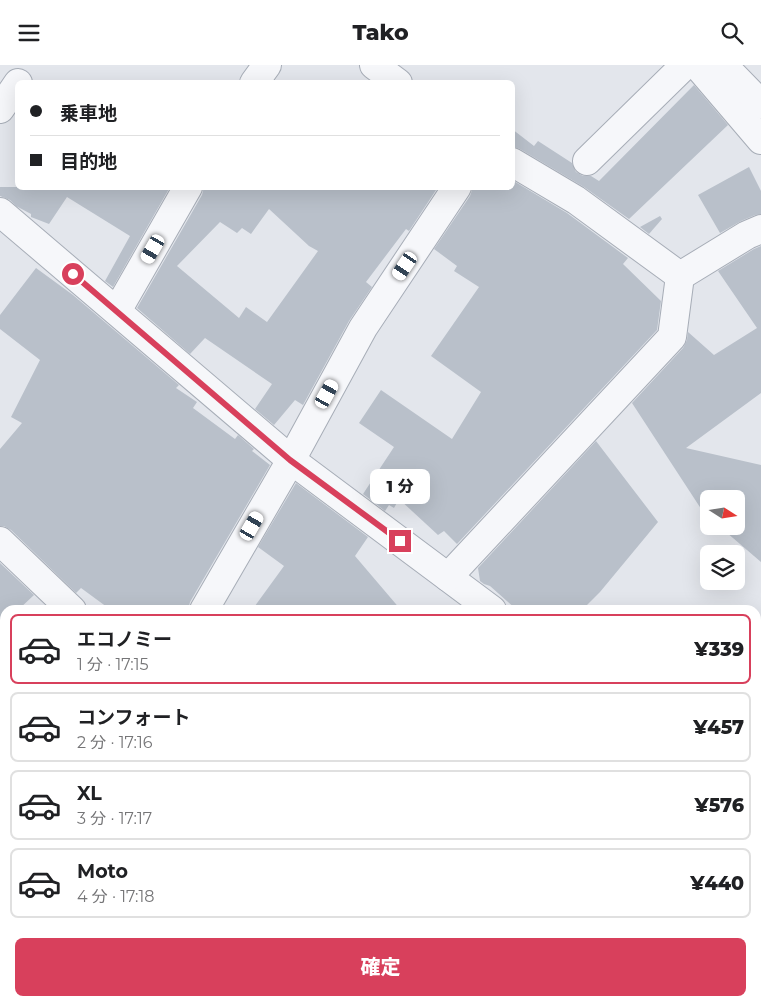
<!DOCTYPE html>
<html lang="ja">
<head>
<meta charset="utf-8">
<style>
  body { margin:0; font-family:Montserrat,"Noto Sans JP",sans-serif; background:#f2f2f2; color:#202124; height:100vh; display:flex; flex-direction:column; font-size:19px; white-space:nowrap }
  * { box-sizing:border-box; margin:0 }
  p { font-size:16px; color:#757577 }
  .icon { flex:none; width:28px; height:28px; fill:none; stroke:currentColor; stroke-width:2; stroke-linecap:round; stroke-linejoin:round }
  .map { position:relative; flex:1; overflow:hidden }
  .side { position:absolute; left:0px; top:540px; width:761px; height:401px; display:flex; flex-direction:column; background:#fff; border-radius:15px 15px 0 0; box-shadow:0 5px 20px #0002 }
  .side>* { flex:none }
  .guide { position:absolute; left:15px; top:15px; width:500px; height:110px; border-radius:8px; box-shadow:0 5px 20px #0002; display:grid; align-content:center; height:110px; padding:0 15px; background:#fff }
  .needle { width:32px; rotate:102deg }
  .tools { position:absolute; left:700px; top:425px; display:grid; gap:10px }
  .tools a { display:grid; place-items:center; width:45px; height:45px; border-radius:8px; background:#fff; box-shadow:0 5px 20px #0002; font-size:25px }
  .end { position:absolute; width:22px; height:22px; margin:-11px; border:6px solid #d8405c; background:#fff; box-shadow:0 0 0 2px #fff }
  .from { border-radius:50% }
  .bubble { position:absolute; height:35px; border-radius:8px; background:#fff; box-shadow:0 5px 20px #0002; font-size:16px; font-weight:800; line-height:35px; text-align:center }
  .car { position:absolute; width:15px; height:30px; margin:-15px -8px; border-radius:6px; box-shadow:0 0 4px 1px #0007; background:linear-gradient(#fff 24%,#345 0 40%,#fff 0 76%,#345 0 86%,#fff 0) }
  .guide b { display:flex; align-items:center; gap:18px; height:48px; font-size:19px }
  .guide b+b { border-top:1px solid #e0e0e0 }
  .guide i { width:12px; height:12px; background:#202124 }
  ul { padding:9px 0 0; list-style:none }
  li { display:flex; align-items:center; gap:15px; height:70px; margin:0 10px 8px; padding:0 5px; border:2px solid #e0e0e0; border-radius:8px }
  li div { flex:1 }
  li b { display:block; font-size:19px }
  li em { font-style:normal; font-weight:800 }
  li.on { border-color:#d8405c }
  li>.icon { width:45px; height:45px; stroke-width:1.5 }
  .primary-button { display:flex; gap:10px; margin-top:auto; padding:10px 15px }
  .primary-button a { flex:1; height:58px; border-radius:8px; background:#d8405c; color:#fff; font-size:20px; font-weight:800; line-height:58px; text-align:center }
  header { display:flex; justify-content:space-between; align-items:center; height:65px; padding:0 15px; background:#fff; font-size:22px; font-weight:800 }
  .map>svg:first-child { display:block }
  .building { fill:#b9c0ca; fill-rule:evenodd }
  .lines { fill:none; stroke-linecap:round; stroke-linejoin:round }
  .street-casing { stroke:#a7adb7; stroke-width:30 }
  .street { stroke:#f6f7fa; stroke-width:28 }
  .route { stroke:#d8405c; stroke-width:6 }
</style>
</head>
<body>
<header><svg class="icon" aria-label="menu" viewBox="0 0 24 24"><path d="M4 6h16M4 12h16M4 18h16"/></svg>Tako<svg class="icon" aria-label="search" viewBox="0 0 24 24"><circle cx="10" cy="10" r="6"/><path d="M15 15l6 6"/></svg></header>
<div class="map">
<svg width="761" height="941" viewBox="0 0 761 941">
  <rect width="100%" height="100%" fill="#e3e6ec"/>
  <g class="building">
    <polygon points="694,20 728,60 629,154 584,122 520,84 512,81 512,64 534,81 538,76 572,98 576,107 583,111 591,111 599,116"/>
    <polygon points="749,102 761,126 761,149 755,150 741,156 720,168 698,130"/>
    <polygon points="512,115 567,148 628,193 623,199 661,236 657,265 457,479 444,466 438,470 399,434 394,443 389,440 385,446 363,429 394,382 359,358 381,325 452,374 481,327 431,291 479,222 454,206 457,201 434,184 470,131 473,122 512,122"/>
    <polygon points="0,122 170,122 113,222 105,216 130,171 67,132 49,159 31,152 31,149 16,141 10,135 0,131"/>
    <path d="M204 122H438L409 166 406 164 366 217 372 222 349 256 303 340 295 335 274 360 255 344 272 319 205 273 190 289 137 243 202 130ZM269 144 309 181 318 186 267 257 246 242 239 253 177 201 220 157 237 168 242 163 251 169Z"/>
    <polygon points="660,151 662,154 649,169 640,162"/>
    <polygon points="761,181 761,328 686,383 761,400 761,497 719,461 736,461 736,434 709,434 709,456 632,338 683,283 687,275 688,267 714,290 757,263 718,206 754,184"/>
    <polygon points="36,203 73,230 179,320 176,323 197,337 193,343 235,374 238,370 254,384 252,386 270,400 190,537 188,545 111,545 81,523 76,528 11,465 4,461 0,461 0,384 22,358 11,352 40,295 0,264 0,250"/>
    <polygon points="596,376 658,457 600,527 582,545 517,545 490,521 484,519 480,516 478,503"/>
    <polygon points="296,418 368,472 355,491 401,545 252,545 284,501 258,482"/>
    <polygon points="0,498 34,530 18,545 5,545 5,558 0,562"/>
  </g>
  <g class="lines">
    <defs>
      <g id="street">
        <polyline points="374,0 398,18"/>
        <polyline points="697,0 761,75"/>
        <polyline points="723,0 761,39"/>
        <polyline points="254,18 267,0"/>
        <polyline points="0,44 18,18"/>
        <polyline points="587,96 685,0"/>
        <polyline points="0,147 291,395 492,545"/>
        <polyline points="680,211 747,170 761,164"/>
        <polyline points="117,246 188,122"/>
        <polyline points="0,476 72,545"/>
        <polyline points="448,512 672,272 680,211 576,135 512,97"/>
        <polyline points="204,545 291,395 363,263 457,122"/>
        <polyline points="756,617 761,612"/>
        <polyline points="756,725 761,728"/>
        <polyline points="0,873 5,867"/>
        <polyline points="465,941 470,936"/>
      </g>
    </defs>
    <use href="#street" class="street-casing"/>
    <use href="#street" class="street"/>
  </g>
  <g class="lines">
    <polyline class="route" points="73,209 290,395 400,476"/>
  </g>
</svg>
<div class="tools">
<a><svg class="needle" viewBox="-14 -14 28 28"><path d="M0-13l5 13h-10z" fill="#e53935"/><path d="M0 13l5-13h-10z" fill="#757577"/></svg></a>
<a><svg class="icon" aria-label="layers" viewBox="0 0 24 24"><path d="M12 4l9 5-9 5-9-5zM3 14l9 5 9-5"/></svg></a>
</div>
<i class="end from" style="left:73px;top:209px"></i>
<i class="end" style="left:400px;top:476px"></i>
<div class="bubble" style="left:370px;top:404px;width:60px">1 分</div>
<i class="car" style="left:153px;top:184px;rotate:210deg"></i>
<i class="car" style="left:405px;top:201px;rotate:214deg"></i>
<i class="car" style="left:327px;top:329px;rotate:29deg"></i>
<i class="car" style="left:252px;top:461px;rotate:30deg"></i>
<div class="guide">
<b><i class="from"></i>乗車地</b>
<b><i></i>目的地</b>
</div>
<section class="side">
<ul>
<li class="on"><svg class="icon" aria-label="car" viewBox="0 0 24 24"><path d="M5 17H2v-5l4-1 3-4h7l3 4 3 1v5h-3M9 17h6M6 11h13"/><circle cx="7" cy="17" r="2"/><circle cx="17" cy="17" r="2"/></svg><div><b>エコノミー</b><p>1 分 · 17:15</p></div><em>¥339</em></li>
<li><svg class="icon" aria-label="car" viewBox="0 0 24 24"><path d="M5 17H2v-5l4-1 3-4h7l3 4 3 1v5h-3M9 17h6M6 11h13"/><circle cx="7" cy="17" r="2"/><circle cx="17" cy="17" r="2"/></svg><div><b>コンフォート</b><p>2 分 · 17:16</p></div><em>¥457</em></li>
<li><svg class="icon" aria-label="car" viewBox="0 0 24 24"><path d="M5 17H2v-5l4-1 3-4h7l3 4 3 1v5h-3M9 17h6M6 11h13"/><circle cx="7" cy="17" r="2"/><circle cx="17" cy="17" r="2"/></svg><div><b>XL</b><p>3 分 · 17:17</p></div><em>¥576</em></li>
<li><svg class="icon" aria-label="car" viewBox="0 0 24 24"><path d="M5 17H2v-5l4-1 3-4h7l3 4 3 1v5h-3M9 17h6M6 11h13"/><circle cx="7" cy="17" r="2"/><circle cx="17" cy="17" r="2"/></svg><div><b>Moto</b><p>4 分 · 17:18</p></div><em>¥440</em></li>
</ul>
<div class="primary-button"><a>確定</a></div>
</section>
</div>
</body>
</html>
